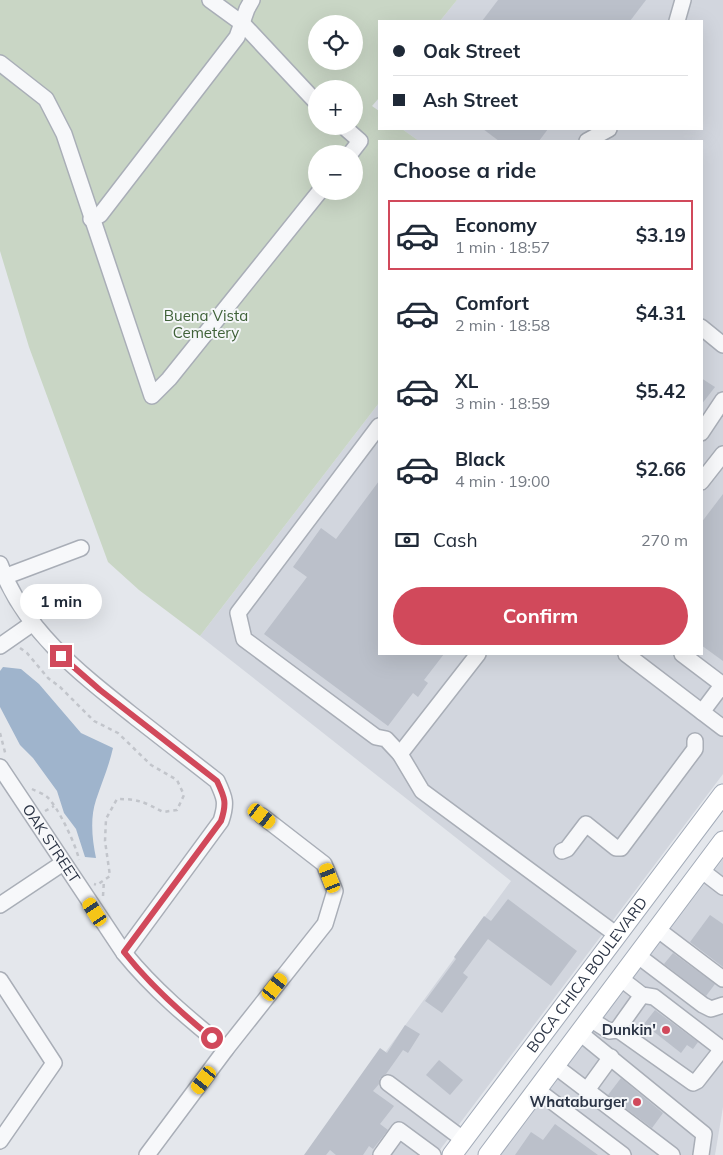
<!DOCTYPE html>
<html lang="en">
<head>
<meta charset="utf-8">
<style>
  body { margin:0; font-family:Mulish,sans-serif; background:#f6f6f7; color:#1f2937; height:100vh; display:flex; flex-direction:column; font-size:19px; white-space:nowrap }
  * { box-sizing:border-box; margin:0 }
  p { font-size:16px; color:#747a83 }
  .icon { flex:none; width:28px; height:28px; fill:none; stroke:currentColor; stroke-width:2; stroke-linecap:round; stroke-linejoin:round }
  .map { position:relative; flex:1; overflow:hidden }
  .drawer { position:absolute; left:378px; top:140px; width:325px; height:515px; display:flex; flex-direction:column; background:#fff; border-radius:0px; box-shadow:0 5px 20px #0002 }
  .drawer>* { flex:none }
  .top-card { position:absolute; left:378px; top:20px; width:325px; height:110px; border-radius:0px; box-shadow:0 5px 20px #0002; display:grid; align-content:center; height:110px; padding:0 15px; background:#fff }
  .controls { position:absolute; left:308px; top:15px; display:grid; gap:10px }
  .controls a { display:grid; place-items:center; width:55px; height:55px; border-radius:50%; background:#fff; box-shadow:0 5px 20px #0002; font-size:25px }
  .end { position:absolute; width:22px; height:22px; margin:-11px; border:6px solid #d1495b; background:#fff; box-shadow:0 0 0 2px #fff }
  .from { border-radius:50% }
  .bubble { position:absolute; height:35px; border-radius:18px; background:#fff; box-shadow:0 5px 20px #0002; font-size:16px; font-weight:700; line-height:35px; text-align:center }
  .car { position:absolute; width:15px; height:30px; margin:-15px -8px; border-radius:6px; box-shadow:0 0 4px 1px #0007; background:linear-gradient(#f5c518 24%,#345 0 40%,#f5c518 0 76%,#345 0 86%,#f5c518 0) }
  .top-card b { display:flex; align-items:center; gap:18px; height:48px; font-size:19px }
  .top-card b+b { border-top:1px solid #e0e1e3 }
  .top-card i { width:12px; height:12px; background:#1f2937 }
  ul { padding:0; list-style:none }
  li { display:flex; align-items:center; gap:15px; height:70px; margin:0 10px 8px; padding:0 5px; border:2px solid transparent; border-radius:0px }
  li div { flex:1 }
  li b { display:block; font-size:19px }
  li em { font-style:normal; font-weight:700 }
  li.selected { border-color:#d1495b }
  li>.icon { width:45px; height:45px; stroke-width:1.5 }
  h2 { padding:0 15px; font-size:22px; line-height:60px }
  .pay { display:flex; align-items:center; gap:12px; height:55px; padding:0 15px; font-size:19px }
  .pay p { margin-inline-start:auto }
  .button { display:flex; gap:10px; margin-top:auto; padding:10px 15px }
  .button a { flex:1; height:58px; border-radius:30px; background:#d1495b; color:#fff; font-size:20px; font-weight:700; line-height:58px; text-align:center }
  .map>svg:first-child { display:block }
  .built { fill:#d2d6de }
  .green { fill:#c9d6c5; fill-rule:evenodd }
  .water { fill:#9fb4cc }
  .building { fill:#bbc0ca }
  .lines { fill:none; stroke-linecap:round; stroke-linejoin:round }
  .minor-casing { stroke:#a9aeb7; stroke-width:18 }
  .major-casing { stroke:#a3abb8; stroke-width:21 }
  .path { stroke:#c2c5cb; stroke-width:2.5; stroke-dasharray:4 4; stroke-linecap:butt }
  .minor { stroke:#f7f8fa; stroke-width:15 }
  .major { stroke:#fff; stroke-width:19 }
  .route { stroke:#d1495b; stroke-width:6 }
  .poi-dot { fill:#d1495b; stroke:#f4f6f9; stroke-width:2 }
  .labels { text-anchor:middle; stroke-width:4; stroke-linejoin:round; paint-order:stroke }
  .park-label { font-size:15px; fill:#3f6138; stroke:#f4f6f9 }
  .street-label { font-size:15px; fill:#2b3445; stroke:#f4f6f9 }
  .poi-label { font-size:15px; font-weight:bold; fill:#2b3445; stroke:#f4f6f9; text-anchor:end }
</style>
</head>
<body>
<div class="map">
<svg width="723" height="1155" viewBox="0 0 723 1155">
  <rect width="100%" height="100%" fill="#e4e7ec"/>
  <g class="built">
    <polygon points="457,0 723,0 723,774 436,1155 310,1155 511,881 200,636 379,403 379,654 701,654 701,141 419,141 402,129 701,129 701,21 440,21"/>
    <polygon points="723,859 723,1107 715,1155 500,1155"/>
  </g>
  <path class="green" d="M0 0H457L440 21H379V98L372 106 379 111V129H402L419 141H379V403L200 636 139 590 108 562 29 347 0 251ZM316 24H354V61H316ZM316 89H354V126H316ZM316 154H354V191H316Z"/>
  <path class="water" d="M3 667 21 669 39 684 81 733 113 748C109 766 102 782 96 800 90 818 92 839 96 858L85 857 76 829 64 813 57 791 33 758 20 745 0 707V671Z"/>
  <g class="building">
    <polygon points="498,0 646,0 630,21 482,21"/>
    <polygon points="483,129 548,129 539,141 499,141"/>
    <polygon points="701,378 715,387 701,405"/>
    <polygon points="379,481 379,654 444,654 424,680 428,683 418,697 413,693 388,726 264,634 307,577 293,567 321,528 336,539"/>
    <polygon points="723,494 723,661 701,645 701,523"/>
    <polygon points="508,899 577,951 551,986 488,939 463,973 468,977 442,1013 425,1001 456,959 454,957 484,916 491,921"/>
    <polygon points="710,915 723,924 723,967 690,942"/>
    <polygon points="673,953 715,984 706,996 664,964"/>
    <polygon points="655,1010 698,1042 693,1049 687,1045 681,1053 644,1024"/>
    <polygon points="405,1025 420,1034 408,1053 403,1050 386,1074 380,1078 379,1084 373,1091 394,1106 380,1124 388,1130 373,1149 369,1146 363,1155 336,1155 330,1150 326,1155 304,1155 380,1048 387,1053"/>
    <polygon points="439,1060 463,1080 450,1095 426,1075"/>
    <polygon points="621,1078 663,1113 652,1128 608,1095"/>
    <polygon points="555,1124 598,1155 515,1155 531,1132 543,1140"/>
  </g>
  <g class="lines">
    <defs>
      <g id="minor">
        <polyline points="210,0 243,24 316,102"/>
        <polyline points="677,21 683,0"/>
        <polyline points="0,63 46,99 64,134 152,396 169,379 320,191"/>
        <polyline points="343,126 360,141 350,154"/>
        <polyline points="587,141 609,129"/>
        <polyline points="91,219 100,215 237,37 247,9 252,0"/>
        <polyline points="701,327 723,345"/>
        <polyline points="379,426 238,613 244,639 376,737 386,739 400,754"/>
        <polyline points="701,433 723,400"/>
        <polyline points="701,482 723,454"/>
        <path d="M0 564C23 630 82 675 135 717 162 738 190 760 217 781 225 798 227 803 221 821L124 953"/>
        <polyline points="4,577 81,548"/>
        <polyline points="0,646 33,623"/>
        <polyline points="478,654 400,754 422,791 617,935"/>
        <polyline points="626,654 723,728"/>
        <polyline points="682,654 723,685"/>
        <polyline points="702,712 723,684"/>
        <path id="s1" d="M0 767 124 953C154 990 189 1019 226 1049"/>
        <polyline points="562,851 567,849 586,824 616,848 621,848 695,749 695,741"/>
        <polyline points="701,870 723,887"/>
        <polyline points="0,905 63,863"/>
        <polyline points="657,929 723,979"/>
        <polyline points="637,955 703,1005 711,1009 723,1005"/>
        <polyline points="0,980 54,1063 0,1141"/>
        <polyline points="590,1019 609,1031 617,1030 621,1032 693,1083 697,1081 719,1053 718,1046 654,997 642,995 620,978"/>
        <polyline points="617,1030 642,995"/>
        <polyline points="580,1033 704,1134 701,1155"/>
        <polyline points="555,1066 672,1155"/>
        <polyline points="388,1083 464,1140"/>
        <polyline points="537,1090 623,1155"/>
        <polyline points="587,1090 611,1057"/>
        <polyline points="147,1155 226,1049 325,924 335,891 324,864 262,816"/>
        <polyline points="381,1155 399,1130 433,1155"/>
      </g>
      <g id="major">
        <path id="s2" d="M452 1155 723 794"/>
        <polyline points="488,1155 723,841"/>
      </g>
    </defs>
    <use href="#minor" class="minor-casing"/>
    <use href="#major" class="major-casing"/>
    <g class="path">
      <path d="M20 648 27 653 48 678 60 687 94 721 118 733 151 765 177 780 184 795 177 810 163 812C144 802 139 799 117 799L106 819 105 841 110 876 97 885 94 884"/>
      <polyline points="0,733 6,756"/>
      <path d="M32 789C36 791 42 793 46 796 57 804 77 847 79 860"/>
      <polyline points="45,811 54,806"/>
      <polyline points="103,896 104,880"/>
    </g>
    <use href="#minor" class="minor"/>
    <use href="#major" class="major"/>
  </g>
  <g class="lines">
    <path class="route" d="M61 656 100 690 217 781C225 798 227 803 221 821L124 952C150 985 180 1012 212 1038"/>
  </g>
  <g class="poi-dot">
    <circle cx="666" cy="1030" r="5"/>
    <circle cx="637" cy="1102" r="5"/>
  </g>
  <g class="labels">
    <g class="park-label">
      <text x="206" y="321">Buena Vista<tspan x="206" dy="17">Cemetery</tspan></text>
    </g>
    <g class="street-label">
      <text dy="5" stroke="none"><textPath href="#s1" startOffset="92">OAK STREET</textPath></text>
      <text dy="5" stroke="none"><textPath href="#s2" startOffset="225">BOCA CHICA BOULEVARD</textPath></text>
    </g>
    <g class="poi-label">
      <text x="656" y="1035">Dunkin'</text>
      <text x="627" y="1107">Whataburger</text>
    </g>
  </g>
</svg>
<div class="controls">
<a><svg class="icon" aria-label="locate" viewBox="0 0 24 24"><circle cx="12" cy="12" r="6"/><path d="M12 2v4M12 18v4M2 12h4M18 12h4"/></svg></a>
<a>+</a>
<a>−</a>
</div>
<i class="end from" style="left:212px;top:1038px"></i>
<i class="end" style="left:61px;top:656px"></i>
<div class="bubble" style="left:20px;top:584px;width:82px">1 min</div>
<i class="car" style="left:262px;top:816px;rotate:128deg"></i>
<i class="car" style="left:330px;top:878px;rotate:339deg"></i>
<i class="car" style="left:95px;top:912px;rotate:327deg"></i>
<i class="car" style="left:275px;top:987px;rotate:38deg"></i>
<i class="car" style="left:204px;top:1080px;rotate:217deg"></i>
<div class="top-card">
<b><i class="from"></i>Oak Street</b>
<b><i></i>Ash Street</b>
</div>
<section class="drawer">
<h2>Choose a ride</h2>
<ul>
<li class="selected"><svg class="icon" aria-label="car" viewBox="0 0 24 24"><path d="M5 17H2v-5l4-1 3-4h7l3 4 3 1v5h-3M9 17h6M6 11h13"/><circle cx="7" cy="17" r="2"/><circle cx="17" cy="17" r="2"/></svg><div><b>Economy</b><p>1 min · 18:57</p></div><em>$3.19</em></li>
<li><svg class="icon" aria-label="car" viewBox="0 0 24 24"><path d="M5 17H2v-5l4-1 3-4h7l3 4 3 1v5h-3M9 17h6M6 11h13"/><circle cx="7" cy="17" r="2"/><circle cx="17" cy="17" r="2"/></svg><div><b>Comfort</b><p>2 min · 18:58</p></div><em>$4.31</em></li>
<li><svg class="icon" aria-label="car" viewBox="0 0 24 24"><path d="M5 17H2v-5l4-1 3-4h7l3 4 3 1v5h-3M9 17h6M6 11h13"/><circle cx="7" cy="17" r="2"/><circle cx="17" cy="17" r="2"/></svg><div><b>XL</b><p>3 min · 18:59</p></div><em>$5.42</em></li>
<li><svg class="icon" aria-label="car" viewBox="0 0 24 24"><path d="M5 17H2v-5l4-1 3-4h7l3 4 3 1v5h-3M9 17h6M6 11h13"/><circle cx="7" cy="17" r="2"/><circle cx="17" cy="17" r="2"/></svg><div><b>Black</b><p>4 min · 19:00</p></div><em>$2.66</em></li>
</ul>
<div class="pay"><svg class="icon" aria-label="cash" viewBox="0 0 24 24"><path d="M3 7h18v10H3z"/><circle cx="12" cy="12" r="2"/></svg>Cash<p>270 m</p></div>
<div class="button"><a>Confirm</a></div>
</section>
</div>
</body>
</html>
